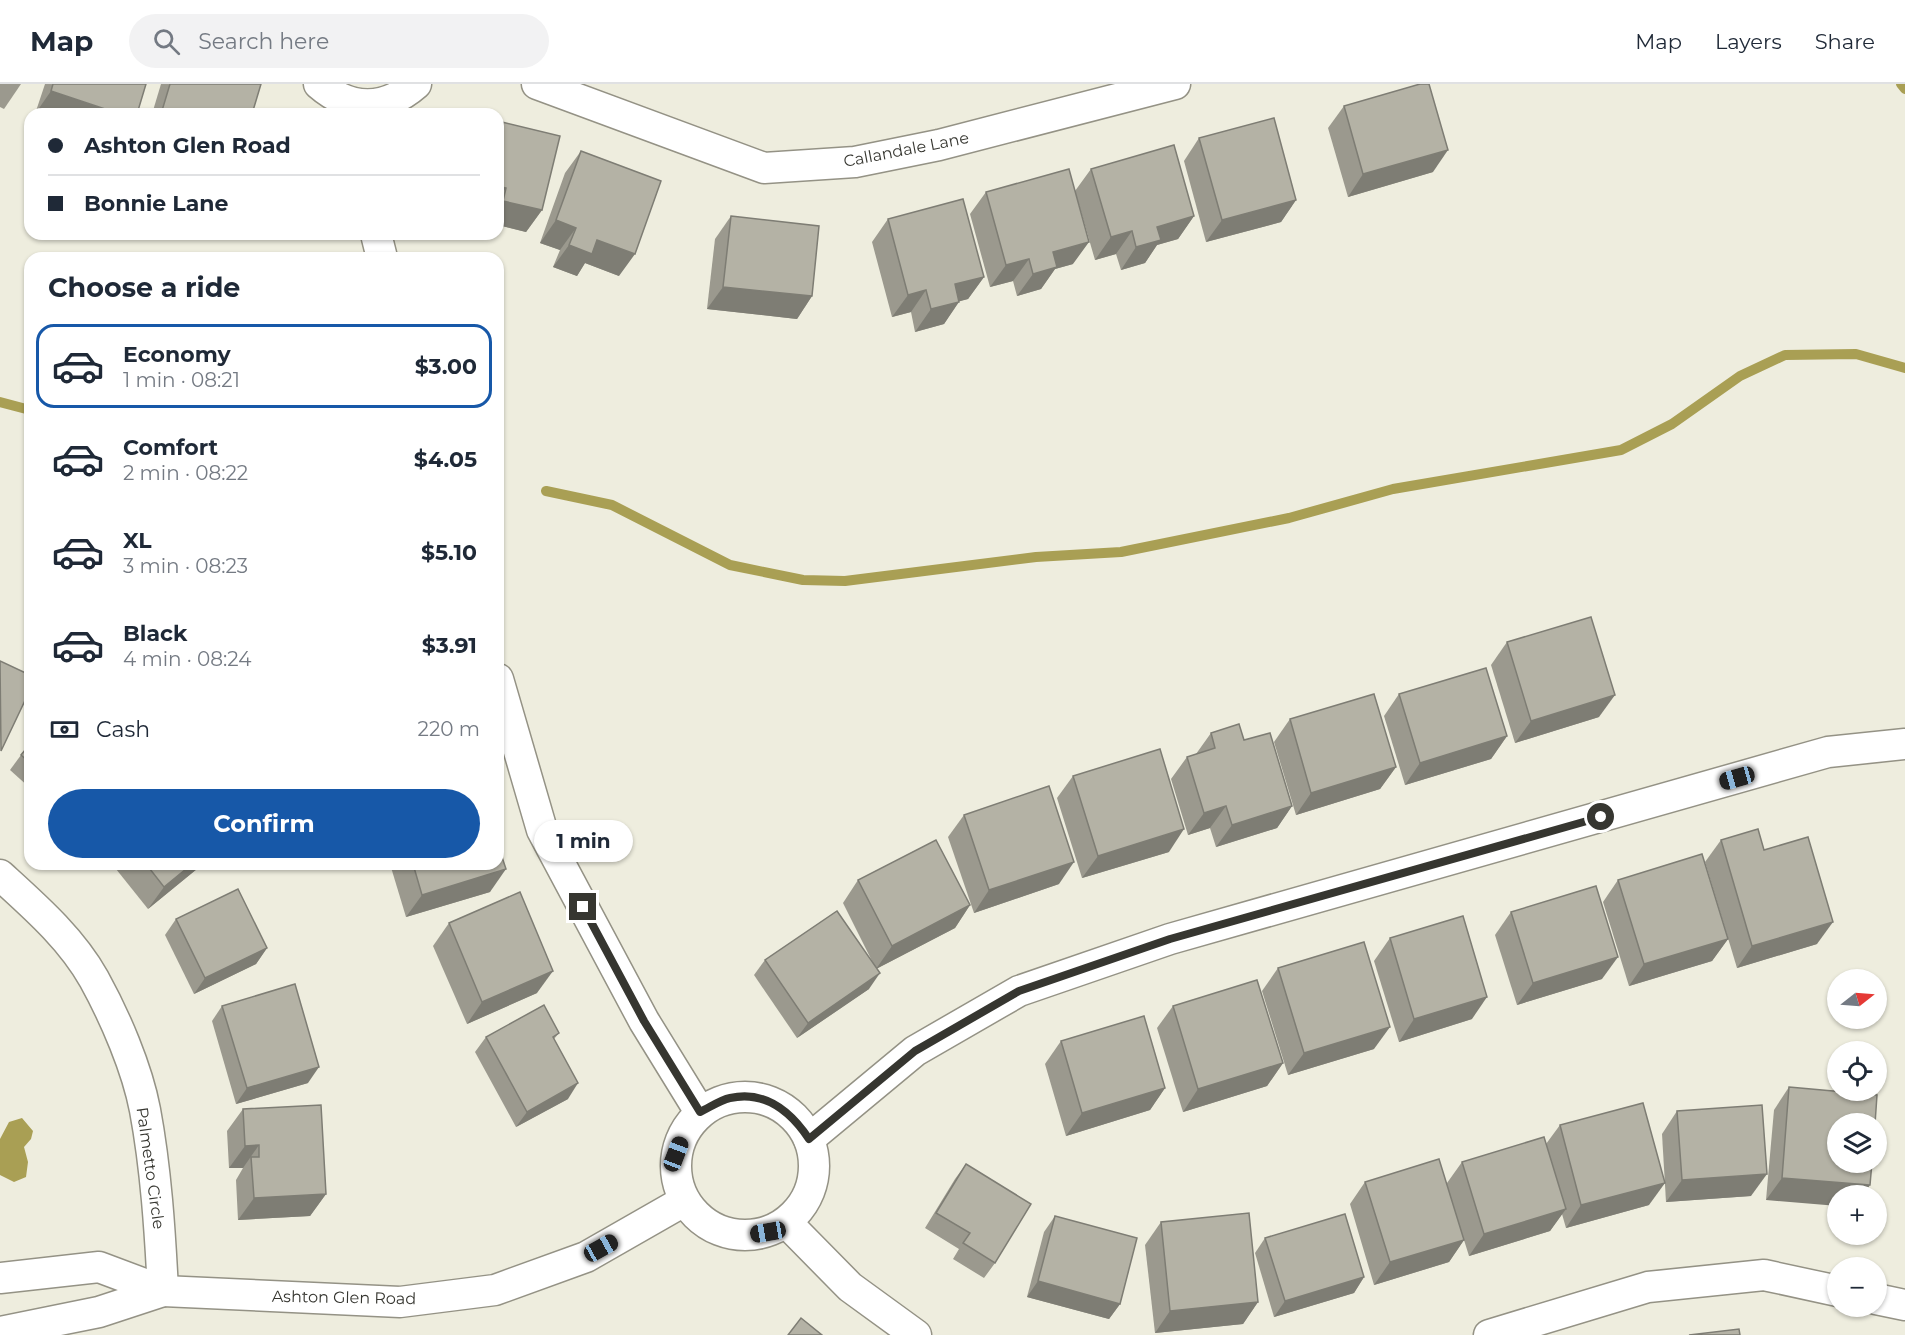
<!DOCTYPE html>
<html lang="en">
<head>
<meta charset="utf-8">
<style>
  body { margin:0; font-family:Montserrat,sans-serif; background:#f2f2f3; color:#1f2937; height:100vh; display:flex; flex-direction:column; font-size:22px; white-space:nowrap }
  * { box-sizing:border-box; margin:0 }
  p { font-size:20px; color:#747a83 }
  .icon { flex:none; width:33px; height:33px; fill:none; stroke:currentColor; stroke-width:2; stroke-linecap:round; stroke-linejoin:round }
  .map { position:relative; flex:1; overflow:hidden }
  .sheet { position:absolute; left:24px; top:168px; width:480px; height:618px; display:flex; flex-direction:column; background:#fff; border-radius:18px; box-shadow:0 2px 4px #0004 }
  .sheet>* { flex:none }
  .banner { position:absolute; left:24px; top:24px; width:480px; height:132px; border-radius:18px; box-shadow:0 2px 4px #0004; display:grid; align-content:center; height:132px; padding:0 24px; background:#fff }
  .needle { width:39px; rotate:73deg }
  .tools { position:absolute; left:1827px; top:885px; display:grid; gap:12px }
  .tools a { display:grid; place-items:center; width:60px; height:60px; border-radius:50%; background:#fff; box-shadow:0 2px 4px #0004; font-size:30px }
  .end { position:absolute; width:27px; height:27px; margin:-14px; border:8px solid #363630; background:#fff; box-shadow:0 0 0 3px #fff }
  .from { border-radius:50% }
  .bubble { position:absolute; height:42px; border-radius:21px; background:#fff; box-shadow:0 2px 4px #0004; font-size:20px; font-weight:700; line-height:42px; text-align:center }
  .car { position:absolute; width:18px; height:36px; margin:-18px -9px; border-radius:8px; box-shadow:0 0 4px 2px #0007; background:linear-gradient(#222 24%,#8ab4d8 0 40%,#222 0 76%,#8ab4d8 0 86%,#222 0) }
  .banner b { display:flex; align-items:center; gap:21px; height:57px; font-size:22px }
  .banner b+b { border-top:2px solid #e0e1e3 }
  .banner i { width:15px; height:15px; background:#1f2937 }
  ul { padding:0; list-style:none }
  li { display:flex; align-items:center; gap:18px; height:84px; margin:0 12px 9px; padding:0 12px; border:3px solid transparent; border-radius:18px }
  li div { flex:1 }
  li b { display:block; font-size:22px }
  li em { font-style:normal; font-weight:700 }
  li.active { border-color:#1758a8 }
  li>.icon { width:54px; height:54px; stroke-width:1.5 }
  h2 { padding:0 24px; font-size:27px; line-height:72px }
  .pay { display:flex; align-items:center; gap:15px; height:66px; padding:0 24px; font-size:22px }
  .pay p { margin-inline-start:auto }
  .action { display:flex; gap:12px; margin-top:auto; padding:12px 24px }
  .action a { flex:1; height:69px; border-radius:36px; background:#1758a8; color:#fff; font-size:24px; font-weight:700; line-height:69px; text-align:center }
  header { display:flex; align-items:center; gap:36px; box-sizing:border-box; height:84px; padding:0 30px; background:#fff; border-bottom:2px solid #e0e1e3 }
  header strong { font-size:28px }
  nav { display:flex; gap:33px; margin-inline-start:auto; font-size:21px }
  .search { width:420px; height:54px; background:#f2f2f3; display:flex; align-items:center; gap:15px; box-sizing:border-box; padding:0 21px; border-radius:33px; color:#747a83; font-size:22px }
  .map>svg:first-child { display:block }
  .water { fill:#a99f54 }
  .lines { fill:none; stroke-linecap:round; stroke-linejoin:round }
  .stream { stroke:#a99f54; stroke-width:10 }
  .street-casing { stroke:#949285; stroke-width:33 }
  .street { stroke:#fff; stroke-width:30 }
  .wall { fill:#9b998e }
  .shaded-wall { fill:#7e7d74 }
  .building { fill:#b4b2a5; stroke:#7e7d74; stroke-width:1.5 }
  .route { stroke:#363630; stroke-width:8 }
  .labels { text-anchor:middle; stroke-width:6; stroke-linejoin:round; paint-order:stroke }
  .street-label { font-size:16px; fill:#363630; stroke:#fff }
</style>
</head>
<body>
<header>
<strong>Map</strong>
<div class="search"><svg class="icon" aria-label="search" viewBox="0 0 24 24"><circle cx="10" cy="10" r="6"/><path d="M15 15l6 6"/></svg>Search here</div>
<nav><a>Map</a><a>Layers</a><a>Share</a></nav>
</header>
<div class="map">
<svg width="1905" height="1251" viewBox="0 0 1905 1251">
  <rect width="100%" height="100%" fill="#eeedde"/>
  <polygon class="water" points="22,1034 33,1047 31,1055 24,1063 28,1078 26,1093 14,1098 0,1091 0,1055 9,1038"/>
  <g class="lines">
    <g class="stream">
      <polyline points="1901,0 1905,5"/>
      <polyline points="0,318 30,326"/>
      <polyline points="546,407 612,421 730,481 803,496 845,497 1036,473 1121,468 1289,434 1393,405 1621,366 1672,340 1740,292 1785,271 1856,270 1905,284"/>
    </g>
    <defs>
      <g id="street">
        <path d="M319 0C350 27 385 27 416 0"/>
        <polyline points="537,0 764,84 855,78 939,61 1175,0"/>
        <polyline points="376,150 382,174"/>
        <polyline points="498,595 542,746 644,937 700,1028"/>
        <path d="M0 791C34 822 71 854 94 895 115 933 137 984 145 1026 156 1085 160 1147 163 1207"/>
        <circle cx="745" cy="1082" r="69"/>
        <polyline points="809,1055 915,967 1019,907 1170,855 1828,668 1905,660"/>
        <polyline points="787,1139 850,1203 916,1251"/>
        <polyline points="0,1194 99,1183 163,1207 400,1218 495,1206 586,1173 684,1117"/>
        <polyline points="1876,1215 1905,1221"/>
        <polyline points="0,1248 99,1228 163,1207"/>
        <polyline points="1489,1251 1648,1203 1764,1191 1838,1207"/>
      </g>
    </defs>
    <use href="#street" class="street-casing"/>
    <use href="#street" class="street"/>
  </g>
  <g class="wall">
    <polygon points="0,0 21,0 4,25 0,23"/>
    <polygon points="45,0 146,0 35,30"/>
    <polygon points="161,0 261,0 252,30 152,30"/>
    <polygon points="1344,22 1433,88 1348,113 1328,44"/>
    <polygon points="498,37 542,126 526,148 498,141"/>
    <polygon points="1199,54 1296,116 1281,138 1206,158 1184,77"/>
    <polygon points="581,67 619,192 585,179 577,192 553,183 560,166 540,159 565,89"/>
    <polygon points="1091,85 1194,132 1178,155 1157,161 1145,179 1121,186 1116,170 1095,176 1075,107"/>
    <polygon points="986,108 1073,180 1055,185 1041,205 1017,212 1013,197 990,203 970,130"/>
    <polygon points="731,132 812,212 797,235 707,225 715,155"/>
    <polygon points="888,135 984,193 968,215 959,217 944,240 915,248 911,228 892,233 872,158"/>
    <polygon points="1507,558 1599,633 1515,659 1491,581"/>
    <polygon points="1399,610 1507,652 1491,675 1405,701 1384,632"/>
    <polygon points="1290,635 1396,683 1380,705 1296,731 1274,658"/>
    <polygon points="1211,649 1244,656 1292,722 1277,744 1216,763 1210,744 1188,751 1171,695 1187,673 1196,670"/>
    <polygon points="30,660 30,704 10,686 21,671"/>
    <polygon points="1073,692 1169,768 1082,794 1057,714"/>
    <polygon points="964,731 1059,800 974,829 948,753"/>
    <polygon points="1721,756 1764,766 1817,860 1737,884 1705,778"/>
    <polygon points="112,780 203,780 148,825"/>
    <polygon points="390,780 498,780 490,808 406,833"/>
    <polygon points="858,796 970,821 955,844 876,885 843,819"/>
    <polygon points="1618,796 1728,855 1712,877 1629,902 1603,818"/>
    <polygon points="1511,828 1602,895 1517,921 1495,851"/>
    <polygon points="176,835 267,864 256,880 194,910 165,851"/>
    <polygon points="449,839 537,909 467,940 433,862"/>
    <polygon points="1390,854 1472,935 1399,958 1374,877"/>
    <polygon points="765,876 869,905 797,954 754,891"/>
    <polygon points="1278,884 1374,965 1288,991 1262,907"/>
    <polygon points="222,922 308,999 236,1020 212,937"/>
    <polygon points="1173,922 1283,979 1267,1002 1183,1028 1157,944"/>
    <polygon points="559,949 554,955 568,1015 516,1043 475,968 486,953"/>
    <polygon points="1061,957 1165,1004 1150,1026 1066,1052 1045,980"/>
    <polygon points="1789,1003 1863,1112 1766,1116 1774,1026"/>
    <polygon points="243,1025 326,1110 310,1132 238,1136 236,1096 243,1084 229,1084 227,1047"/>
    <polygon points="1677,1027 1751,1112 1666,1118 1662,1050"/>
    <polygon points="1560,1041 1649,1121 1566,1144 1562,1130 1550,1147 1469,1172 1464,1156 1449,1178 1374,1201 1350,1120 1365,1098 1447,1099 1462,1078 1546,1060"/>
    <polygon points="966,1080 995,1179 984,1194 953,1175 959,1165 925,1144 955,1095"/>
    <polygon points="1055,1132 1120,1220 1109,1235 1027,1213 1044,1148"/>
    <polygon points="1161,1138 1258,1218 1243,1240 1155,1249 1145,1161"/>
    <polygon points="1265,1154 1364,1193 1354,1209 1274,1233 1255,1169"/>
  </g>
  <g class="shaded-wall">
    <polygon points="51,7 120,30 35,30"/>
    <polygon points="1448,66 1433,88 1348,113 1363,90"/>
    <polygon points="498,102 506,104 498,116"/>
    <polygon points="1296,116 1281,138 1206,158 1222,136"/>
    <polygon points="503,117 542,126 526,148 498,141 498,124"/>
    <polygon points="1194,132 1178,155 1157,161 1145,179 1121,186 1136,163 1157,143"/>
    <polygon points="556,136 576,144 560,166 540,159"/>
    <polygon points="1132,147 1116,170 1095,176 1111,153"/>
    <polygon points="597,156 635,170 619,192 585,179 577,192 553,183 569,161"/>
    <polygon points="1089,158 1073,180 1055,185 1041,205 1017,212 1033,190 1053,168"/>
    <polygon points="1029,175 1013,197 990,203 1006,181"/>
    <polygon points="984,193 968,215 939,223 955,200"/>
    <polygon points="723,203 812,212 797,235 707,225"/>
    <polygon points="926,206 911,228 892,233 908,211"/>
    <polygon points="959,218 944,240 915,248 931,225"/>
    <polygon points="1615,611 1599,633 1515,659 1531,637"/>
    <polygon points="1507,652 1491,675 1405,701 1420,679"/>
    <polygon points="1396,683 1380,705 1296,731 1311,709"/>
    <polygon points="1226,722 1210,744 1188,751 1204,729"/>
    <polygon points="1292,722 1277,744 1216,763 1232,741"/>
    <polygon points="1184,745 1169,768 1082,794 1098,772"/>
    <polygon points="1074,778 1059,800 974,829 989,806"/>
    <polygon points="192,780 203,780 148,825 164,803"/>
    <polygon points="506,785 490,808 406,833 422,811"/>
    <polygon points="970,821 955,844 876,885 892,862"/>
    <polygon points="1833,838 1817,860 1737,884 1752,862"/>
    <polygon points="1728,855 1712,877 1629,902 1644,880"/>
    <polygon points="267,864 256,880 194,910 205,894"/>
    <polygon points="1618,873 1602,895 1517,921 1533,899"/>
    <polygon points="553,887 537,909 467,940 482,918"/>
    <polygon points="880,889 869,905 797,954 808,939"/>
    <polygon points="1487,913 1472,935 1399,958 1414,935"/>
    <polygon points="1390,943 1374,965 1288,991 1304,969"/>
    <polygon points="1283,979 1267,1002 1183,1028 1198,1005"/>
    <polygon points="319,983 308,999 236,1020 247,1004"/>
    <polygon points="578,999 568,1015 516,1043 527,1028"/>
    <polygon points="1165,1004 1150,1026 1066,1052 1082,1029"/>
    <polygon points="259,1061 243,1084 229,1084 245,1062"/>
    <polygon points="1767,1090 1751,1112 1666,1118 1682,1096"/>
    <polygon points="1782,1094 1870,1101 1863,1112 1838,1112 1838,1122 1766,1116"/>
    <polygon points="1665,1099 1649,1121 1566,1144 1581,1121"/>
    <polygon points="326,1110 310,1132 238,1136 254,1114"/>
    <polygon points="1566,1125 1550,1147 1469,1172 1484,1150"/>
    <polygon points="1464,1156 1449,1178 1374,1201 1390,1178"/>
    <polygon points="1364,1193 1354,1209 1274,1233 1285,1217"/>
    <polygon points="1038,1197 1120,1220 1109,1235 1027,1213"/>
    <polygon points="1258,1218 1243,1240 1155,1249 1170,1227"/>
  </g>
  <g class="building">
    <polygon points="53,0 146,0 137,30 120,30 51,7"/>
    <polygon points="170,0 261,0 252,30 161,30"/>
    <polygon points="1420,0 1429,0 1448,66 1363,90 1344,22"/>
    <polygon points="1274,34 1296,116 1222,136 1199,54"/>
    <polygon points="498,37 560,52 542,126 503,117 506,104 498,102"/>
    <polygon points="1174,61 1194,132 1157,143 1161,156 1136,163 1132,147 1111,153 1091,85"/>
    <polygon points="581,67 661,97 635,170 597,156 592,170 569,161 576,144 556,136"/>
    <polygon points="1069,85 1089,158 1053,168 1057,183 1033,190 1029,175 1006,181 986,108"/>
    <polygon points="963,115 984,193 955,200 959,218 931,225 926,206 908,211 888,135"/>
    <polygon points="731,132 819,142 812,212 723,203"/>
    <polygon points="1591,533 1615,611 1531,637 1507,558"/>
    <polygon points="0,577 30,591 30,606 1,667"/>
    <polygon points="1486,584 1507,652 1420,679 1399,610"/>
    <polygon points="1374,610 1396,683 1311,709 1290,635"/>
    <polygon points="1239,640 1244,656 1270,649 1292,722 1232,741 1226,722 1204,729 1187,673 1215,664 1211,649"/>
    <polygon points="30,660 30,679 21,671"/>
    <polygon points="1160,665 1184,745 1098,772 1073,692"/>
    <polygon points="1049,702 1074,778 989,806 964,731"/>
    <polygon points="1758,745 1764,766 1808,753 1833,838 1752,862 1721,756"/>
    <polygon points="936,756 970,821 892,862 858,796"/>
    <polygon points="498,761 506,785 422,811 413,780 498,780"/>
    <polygon points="1702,770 1728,855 1644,880 1618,796"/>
    <polygon points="146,780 192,780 164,803"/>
    <polygon points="1596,802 1618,873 1533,899 1511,828"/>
    <polygon points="238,805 267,864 205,894 176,835"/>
    <polygon points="520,808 553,887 482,918 449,839"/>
    <polygon points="837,827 880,889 808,939 765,876"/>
    <polygon points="1463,832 1487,913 1414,935 1390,854"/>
    <polygon points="1364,858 1390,943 1304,969 1278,884"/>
    <polygon points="1257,896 1283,979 1198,1005 1173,922"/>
    <polygon points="295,900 319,983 247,1004 222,922"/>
    <polygon points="544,921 559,949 553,953 578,999 527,1028 486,953"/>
    <polygon points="1144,932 1165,1004 1082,1029 1061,957"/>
    <polygon points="1789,1003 1877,1011 1875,1040 1838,1040 1838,1078 1872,1078 1870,1101 1782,1094"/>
    <polygon points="1643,1019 1665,1099 1581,1121 1560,1041"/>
    <polygon points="321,1021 326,1110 254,1114 251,1073 259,1073 259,1061 245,1062 243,1025"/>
    <polygon points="1762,1021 1767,1090 1682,1096 1677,1027"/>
    <polygon points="1544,1053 1566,1125 1484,1150 1462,1078"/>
    <polygon points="1439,1075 1464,1156 1390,1178 1365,1098"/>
    <polygon points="966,1080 1031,1120 995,1179 963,1159 970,1149 936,1129"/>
    <polygon points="1249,1129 1258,1218 1170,1227 1161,1138"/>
    <polygon points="1345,1130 1364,1193 1285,1217 1265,1154"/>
    <polygon points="1055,1132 1137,1154 1120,1220 1038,1197"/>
    <polygon points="801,1234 822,1251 788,1251"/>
    <polygon points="1739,1245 1740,1251 1689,1251"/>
  </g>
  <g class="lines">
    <path class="route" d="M583 823 644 937 700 1028C709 1024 720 1016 730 1014 766 1006 791 1028 809 1055L915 967 1019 907 1170 855 1601 733"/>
  </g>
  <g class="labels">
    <g class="street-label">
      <text transform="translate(906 65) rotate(-11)" y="6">Callandale Lane</text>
      <text transform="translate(151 1084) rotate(82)" y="6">Palmetto Circle</text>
      <text transform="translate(344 1213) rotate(1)" y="6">Ashton Glen Road</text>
    </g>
  </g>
</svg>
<div class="tools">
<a><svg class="needle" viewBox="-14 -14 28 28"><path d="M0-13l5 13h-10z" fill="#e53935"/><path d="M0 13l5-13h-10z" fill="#747a83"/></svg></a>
<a><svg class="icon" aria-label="locate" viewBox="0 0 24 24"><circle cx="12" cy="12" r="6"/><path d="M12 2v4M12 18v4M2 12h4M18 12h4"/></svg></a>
<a><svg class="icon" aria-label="layers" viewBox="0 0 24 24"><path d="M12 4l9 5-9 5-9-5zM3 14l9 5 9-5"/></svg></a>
<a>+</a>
<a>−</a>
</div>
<i class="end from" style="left:1601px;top:733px"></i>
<i class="end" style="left:583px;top:823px"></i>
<div class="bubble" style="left:534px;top:736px;width:99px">1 min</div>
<i class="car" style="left:1737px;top:694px;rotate:254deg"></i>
<i class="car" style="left:676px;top:1070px;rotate:21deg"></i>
<i class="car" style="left:768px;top:1148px;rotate:260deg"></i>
<i class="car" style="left:601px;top:1164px;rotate:61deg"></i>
<div class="banner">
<b><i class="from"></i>Ashton Glen Road</b>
<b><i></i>Bonnie Lane</b>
</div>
<section class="sheet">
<h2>Choose a ride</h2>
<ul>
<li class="active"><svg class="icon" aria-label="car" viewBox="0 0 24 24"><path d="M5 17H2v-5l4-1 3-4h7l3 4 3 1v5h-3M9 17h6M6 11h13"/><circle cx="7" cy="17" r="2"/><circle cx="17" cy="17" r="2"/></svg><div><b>Economy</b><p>1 min · 08:21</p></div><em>$3.00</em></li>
<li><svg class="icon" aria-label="car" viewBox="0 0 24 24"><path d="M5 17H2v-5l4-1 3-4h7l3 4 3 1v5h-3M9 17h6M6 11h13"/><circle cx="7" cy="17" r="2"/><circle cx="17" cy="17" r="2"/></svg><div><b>Comfort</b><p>2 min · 08:22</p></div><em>$4.05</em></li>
<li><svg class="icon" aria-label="car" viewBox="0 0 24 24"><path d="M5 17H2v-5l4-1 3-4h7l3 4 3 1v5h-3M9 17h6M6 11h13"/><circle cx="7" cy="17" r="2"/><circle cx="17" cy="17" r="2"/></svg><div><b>XL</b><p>3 min · 08:23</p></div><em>$5.10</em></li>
<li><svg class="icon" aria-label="car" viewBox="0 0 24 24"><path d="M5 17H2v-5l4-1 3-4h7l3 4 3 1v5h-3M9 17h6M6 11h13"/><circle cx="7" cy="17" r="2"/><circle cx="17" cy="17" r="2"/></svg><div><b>Black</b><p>4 min · 08:24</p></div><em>$3.91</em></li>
</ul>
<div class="pay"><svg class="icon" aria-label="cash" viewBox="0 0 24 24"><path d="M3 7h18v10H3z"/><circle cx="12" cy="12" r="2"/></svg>Cash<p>220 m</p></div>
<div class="action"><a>Confirm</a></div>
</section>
</div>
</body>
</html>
